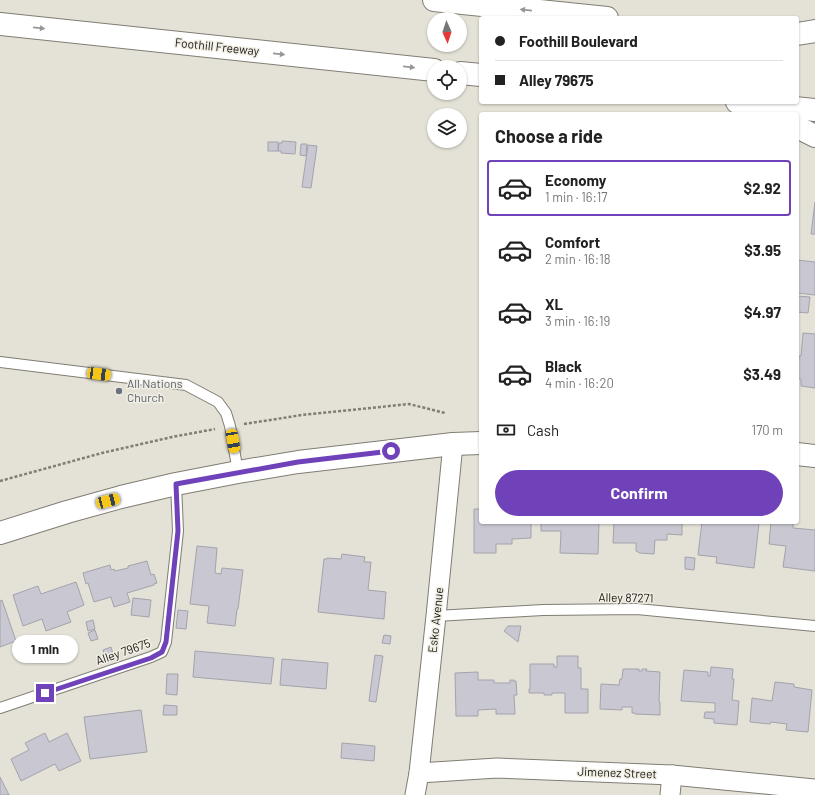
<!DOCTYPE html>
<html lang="en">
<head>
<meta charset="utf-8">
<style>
  body { margin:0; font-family:Barlow,sans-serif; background:#f6f6f6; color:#222; height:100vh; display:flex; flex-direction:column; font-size:15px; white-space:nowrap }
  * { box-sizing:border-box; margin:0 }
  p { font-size:13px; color:#767676 }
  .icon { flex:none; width:22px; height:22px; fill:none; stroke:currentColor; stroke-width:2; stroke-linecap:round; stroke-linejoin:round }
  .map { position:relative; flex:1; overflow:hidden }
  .side { position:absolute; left:479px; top:112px; width:320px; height:412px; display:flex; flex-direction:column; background:#fff; border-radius:4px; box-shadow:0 1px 3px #0004 }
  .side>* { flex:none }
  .hud { position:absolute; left:479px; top:16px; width:320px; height:88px; border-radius:4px; box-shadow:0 1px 3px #0004; display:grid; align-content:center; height:88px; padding:0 16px; background:#fff }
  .needle { width:26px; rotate:177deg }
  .controls { position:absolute; left:427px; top:12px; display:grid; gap:8px }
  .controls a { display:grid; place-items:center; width:40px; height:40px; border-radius:50%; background:#fff; box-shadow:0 1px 3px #0004; font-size:20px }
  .end { position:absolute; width:18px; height:18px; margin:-9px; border:5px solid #7042ba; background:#fff; box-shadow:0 0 0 2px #fff }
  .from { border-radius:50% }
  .bubble { position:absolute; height:28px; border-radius:14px; background:#fff; box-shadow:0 1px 3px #0004; font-size:13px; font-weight:700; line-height:28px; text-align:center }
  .car { position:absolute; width:12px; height:24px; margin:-12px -6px; border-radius:5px; box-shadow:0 0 3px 1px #0007; background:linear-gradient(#f5c518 24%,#345 0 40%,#f5c518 0 76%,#345 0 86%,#f5c518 0) }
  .hud b { display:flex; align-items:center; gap:14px; height:38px; font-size:15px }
  .hud b+b { border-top:1px solid #e0e0e0 }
  .hud i { width:10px; height:10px; background:#222 }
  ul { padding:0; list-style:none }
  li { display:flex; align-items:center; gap:12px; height:56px; margin:0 8px 6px; padding:0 8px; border:2px solid transparent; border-radius:4px }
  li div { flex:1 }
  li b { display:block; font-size:15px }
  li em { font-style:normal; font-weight:700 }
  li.active { border-color:#7042ba }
  li>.icon { width:36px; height:36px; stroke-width:1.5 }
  h2 { padding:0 16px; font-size:18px; line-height:48px }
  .pay { display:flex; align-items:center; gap:10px; height:44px; padding:0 16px; font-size:15px }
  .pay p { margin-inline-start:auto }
  .button { display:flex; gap:8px; margin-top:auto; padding:8px 16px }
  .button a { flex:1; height:46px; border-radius:24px; background:#7042ba; color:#fff; font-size:16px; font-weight:700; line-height:46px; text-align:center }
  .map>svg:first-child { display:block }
  .building { fill:#c9c7d1; stroke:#a4a3ac }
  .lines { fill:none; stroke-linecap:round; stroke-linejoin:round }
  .lane-casing { stroke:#807d74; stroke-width:12 }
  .street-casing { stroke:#807d74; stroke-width:21 }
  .primary-casing { stroke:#807d74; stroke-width:24 }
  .highway-casing { stroke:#807d74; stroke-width:24 }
  .path { stroke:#7f7d76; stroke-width:2.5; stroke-dasharray:3 2; stroke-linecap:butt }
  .lane { stroke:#fff; stroke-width:10 }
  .street { stroke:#fff; stroke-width:19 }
  .primary { stroke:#fff; stroke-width:22 }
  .highway { stroke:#fff; stroke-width:22 }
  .oneway { fill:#979695 }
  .route { stroke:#7042ba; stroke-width:5 }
  .worship-dot { fill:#6b7280; stroke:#f1eee4; stroke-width:1.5 }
  .labels { text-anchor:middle; stroke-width:3; stroke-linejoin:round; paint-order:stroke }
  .street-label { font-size:12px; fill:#181613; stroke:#f1eee4 }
  .worship-label { font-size:12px; fill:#5b616d; stroke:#f1eee4; text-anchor:start }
</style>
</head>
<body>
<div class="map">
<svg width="815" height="795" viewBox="0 0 815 795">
  <rect width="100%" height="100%" fill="#e4e1d7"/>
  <g class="building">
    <polygon points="282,141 296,142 295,154 281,153 281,151 278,151 279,143 282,143"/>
    <rect x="268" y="142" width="10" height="9"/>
    <polygon points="301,144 307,144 306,156 300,155"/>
    <polygon points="308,145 317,146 311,188 302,187"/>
    <polygon points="815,202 815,234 811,234"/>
    <polygon points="797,260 815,262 815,295 797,293"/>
    <polygon points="797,296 810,297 808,313 797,312"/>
    <polygon points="803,333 815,334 815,388 801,386 801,379 797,379 799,356 801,356"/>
    <polygon points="474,509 481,509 481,522 531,522 531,538 512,539 512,544 496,544 496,553 474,553"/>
    <polygon points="541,522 599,522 598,554 560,553 561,531 541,531"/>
    <polygon points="614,522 682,522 682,535 667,534 667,540 655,540 654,554 640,553 636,551 636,543 613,543"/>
    <polygon points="702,522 751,522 759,523 754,568 716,563 717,557 698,555"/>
    <polygon points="771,522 793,522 793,528 815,530 815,571 783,567 786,546 769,544"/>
    <polygon points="197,546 217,548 215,573 221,574 222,568 243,570 238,609 237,609 235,626 207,623 209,606 190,604"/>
    <polygon points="342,554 365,557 364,562 371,562 368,590 386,592 384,619 318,612 324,559 327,559 327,558 341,559"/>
    <polygon points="685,557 695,558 694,570 685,569"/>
    <polygon points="147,561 151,575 154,574 157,583 154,584 154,585 127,593 130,602 114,607 111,597 94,602 88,583 86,584 83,573 110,565 111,570 114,569 115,571 128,568 128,566"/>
    <polygon points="76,582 84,605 67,612 71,622 46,631 42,619 23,626 13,595 38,586 41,594"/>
    <polygon points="133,598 151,600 149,617 131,615"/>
    <polygon points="2,600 16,641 0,647 0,601"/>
    <polygon points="178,610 188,611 186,629 176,628"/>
    <polygon points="93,620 95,629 88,631 86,622"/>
    <polygon points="508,626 521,626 518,642 504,631"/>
    <polygon points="95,630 98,639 91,641 88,633"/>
    <polygon points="384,635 391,636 390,644 382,643"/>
    <polygon points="111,647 114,657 106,659 103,650"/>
    <polygon points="195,651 274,658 271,684 193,677"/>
    <polygon points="375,655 383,656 376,702 369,701"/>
    <polygon points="557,656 578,656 578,668 581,668 581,689 588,689 588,713 565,713 565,693 552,693 552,695 544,695 544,693 529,693 529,689 530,689 530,664 554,664 554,667 557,667"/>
    <polygon points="282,659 328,663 326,689 280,685"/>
    <polygon points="711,667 733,669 732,679 734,679 732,700 739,701 737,725 714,723 714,719 704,718 705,712 715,712 715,703 681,701 684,670 708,672 708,676 710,676"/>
    <polygon points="623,669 639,669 639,671 642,671 642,669 647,669 646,671 660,672 659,702 660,702 660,715 635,714 635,713 632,713 632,707 622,707 622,710 600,709 601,684 619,685 620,679 622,679"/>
    <polygon points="478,672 478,680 494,680 494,683 510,683 510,680 514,680 513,681 516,681 517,695 514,695 515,714 496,714 496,709 478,710 478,716 456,716 455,673"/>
    <polygon points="167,674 178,674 177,695 166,694"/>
    <polygon points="775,682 794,684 794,687 812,690 808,732 786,730 787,724 771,722 770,724 750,722 752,698 772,701"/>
    <polygon points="164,705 177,706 177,715 163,715"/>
    <polygon points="141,710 147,752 90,759 84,717"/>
    <polygon points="45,733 49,742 67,733 81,761 59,771 55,764 21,781 11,759 29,750 25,743"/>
    <polygon points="342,743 375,746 374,761 341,758"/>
    <polygon points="0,777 9,795 0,795"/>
  </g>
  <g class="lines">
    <defs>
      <g id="lane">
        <polyline points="0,362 186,385 218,402 226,413 230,426 238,472"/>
        <polyline points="436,616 543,610 637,609 815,626"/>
        <polyline points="0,708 151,657 162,652 166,642 178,531 176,484"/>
      </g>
      <g id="street">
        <polyline points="419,773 497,768 672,775 815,789"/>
        <polyline points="415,795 419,773 436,616 453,444"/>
        <polyline points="670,795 672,775"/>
      </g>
      <g id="primary">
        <polyline points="797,454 815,456"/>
        <polyline points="0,533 67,512 121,497 176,484 238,472 298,462 453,444 481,443"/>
      </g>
      <g id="highway">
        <polyline points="434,0 607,18"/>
        <polyline points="0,24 434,70"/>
        <polyline points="797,34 815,31"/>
        <polyline points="460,73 481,75"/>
        <polyline points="737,102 815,110"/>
        <polyline points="797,127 815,136"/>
      </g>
    </defs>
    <use href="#lane" class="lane-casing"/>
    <use href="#street" class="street-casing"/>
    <use href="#primary" class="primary-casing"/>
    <use href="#highway" class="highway-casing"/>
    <g class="path">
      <polyline points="244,424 302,415 409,404 445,413"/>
      <polyline points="0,481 102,453 172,437 215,429"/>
    </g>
    <use href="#lane" class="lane"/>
    <use href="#street" class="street"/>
    <use href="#primary" class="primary"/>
    <use href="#highway" class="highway"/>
  </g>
  <defs><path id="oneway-solid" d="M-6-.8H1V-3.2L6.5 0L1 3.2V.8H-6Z"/></defs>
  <g class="oneway">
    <use href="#oneway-solid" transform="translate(526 10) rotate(-174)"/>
    <use href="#oneway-solid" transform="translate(39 28) rotate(6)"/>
    <use href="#oneway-solid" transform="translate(279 54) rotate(6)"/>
    <use href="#oneway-solid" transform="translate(409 67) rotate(6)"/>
  </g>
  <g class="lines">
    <polyline class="route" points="45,693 151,658 162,652 166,642 178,531 176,484 298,462 391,451"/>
  </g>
  <circle class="worship-dot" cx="119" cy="391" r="4"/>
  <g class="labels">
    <g class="street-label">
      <text transform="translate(217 47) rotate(6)" y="4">Foothill Freeway</text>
      <text transform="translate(626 598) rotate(1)" y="4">Alley 87271</text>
      <text transform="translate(436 620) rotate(-84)" y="4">Esko Avenue</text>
      <text transform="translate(123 652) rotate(-19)" y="4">Alley 79675</text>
      <text transform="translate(617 773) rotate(2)" y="4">Jimenez Street</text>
    </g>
    <g class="worship-label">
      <text x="127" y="388">All Nations<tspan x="127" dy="14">Church</tspan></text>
    </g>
  </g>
</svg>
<div class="controls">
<a><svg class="needle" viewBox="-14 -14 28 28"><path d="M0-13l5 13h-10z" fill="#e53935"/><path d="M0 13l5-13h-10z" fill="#767676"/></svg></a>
<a><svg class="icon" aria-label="locate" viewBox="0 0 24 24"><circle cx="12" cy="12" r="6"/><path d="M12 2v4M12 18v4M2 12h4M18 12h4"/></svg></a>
<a><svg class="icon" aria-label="layers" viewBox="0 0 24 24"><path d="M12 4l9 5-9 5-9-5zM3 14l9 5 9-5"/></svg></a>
</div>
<i class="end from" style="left:391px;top:451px"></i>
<i class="end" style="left:45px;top:693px"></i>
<div class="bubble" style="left:12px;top:635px;width:66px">1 min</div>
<i class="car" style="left:99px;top:374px;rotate:97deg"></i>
<i class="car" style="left:233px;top:441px;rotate:170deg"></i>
<i class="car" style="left:108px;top:501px;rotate:75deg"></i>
<div class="hud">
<b><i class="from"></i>Foothill Boulevard</b>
<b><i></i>Alley 79675</b>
</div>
<section class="side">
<h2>Choose a ride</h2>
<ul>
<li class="active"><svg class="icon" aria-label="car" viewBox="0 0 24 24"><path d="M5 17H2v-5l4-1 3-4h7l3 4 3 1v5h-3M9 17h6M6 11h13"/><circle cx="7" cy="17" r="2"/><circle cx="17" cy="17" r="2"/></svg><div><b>Economy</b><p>1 min · 16:17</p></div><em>$2.92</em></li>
<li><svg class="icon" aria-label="car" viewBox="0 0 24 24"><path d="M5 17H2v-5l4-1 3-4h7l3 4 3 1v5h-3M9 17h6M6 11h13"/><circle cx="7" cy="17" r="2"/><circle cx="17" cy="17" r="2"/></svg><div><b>Comfort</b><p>2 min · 16:18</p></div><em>$3.95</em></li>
<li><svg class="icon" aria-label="car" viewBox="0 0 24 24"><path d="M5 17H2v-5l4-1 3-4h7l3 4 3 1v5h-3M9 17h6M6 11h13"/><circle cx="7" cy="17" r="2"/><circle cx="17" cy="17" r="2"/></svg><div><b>XL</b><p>3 min · 16:19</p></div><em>$4.97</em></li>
<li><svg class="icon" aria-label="car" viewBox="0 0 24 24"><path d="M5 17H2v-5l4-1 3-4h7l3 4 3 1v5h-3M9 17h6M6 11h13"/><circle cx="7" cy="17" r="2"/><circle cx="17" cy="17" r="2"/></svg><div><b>Black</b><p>4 min · 16:20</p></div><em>$3.49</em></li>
</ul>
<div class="pay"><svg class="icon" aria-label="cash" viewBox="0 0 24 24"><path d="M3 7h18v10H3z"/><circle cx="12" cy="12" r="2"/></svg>Cash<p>170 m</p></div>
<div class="button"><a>Confirm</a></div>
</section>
</div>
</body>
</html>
